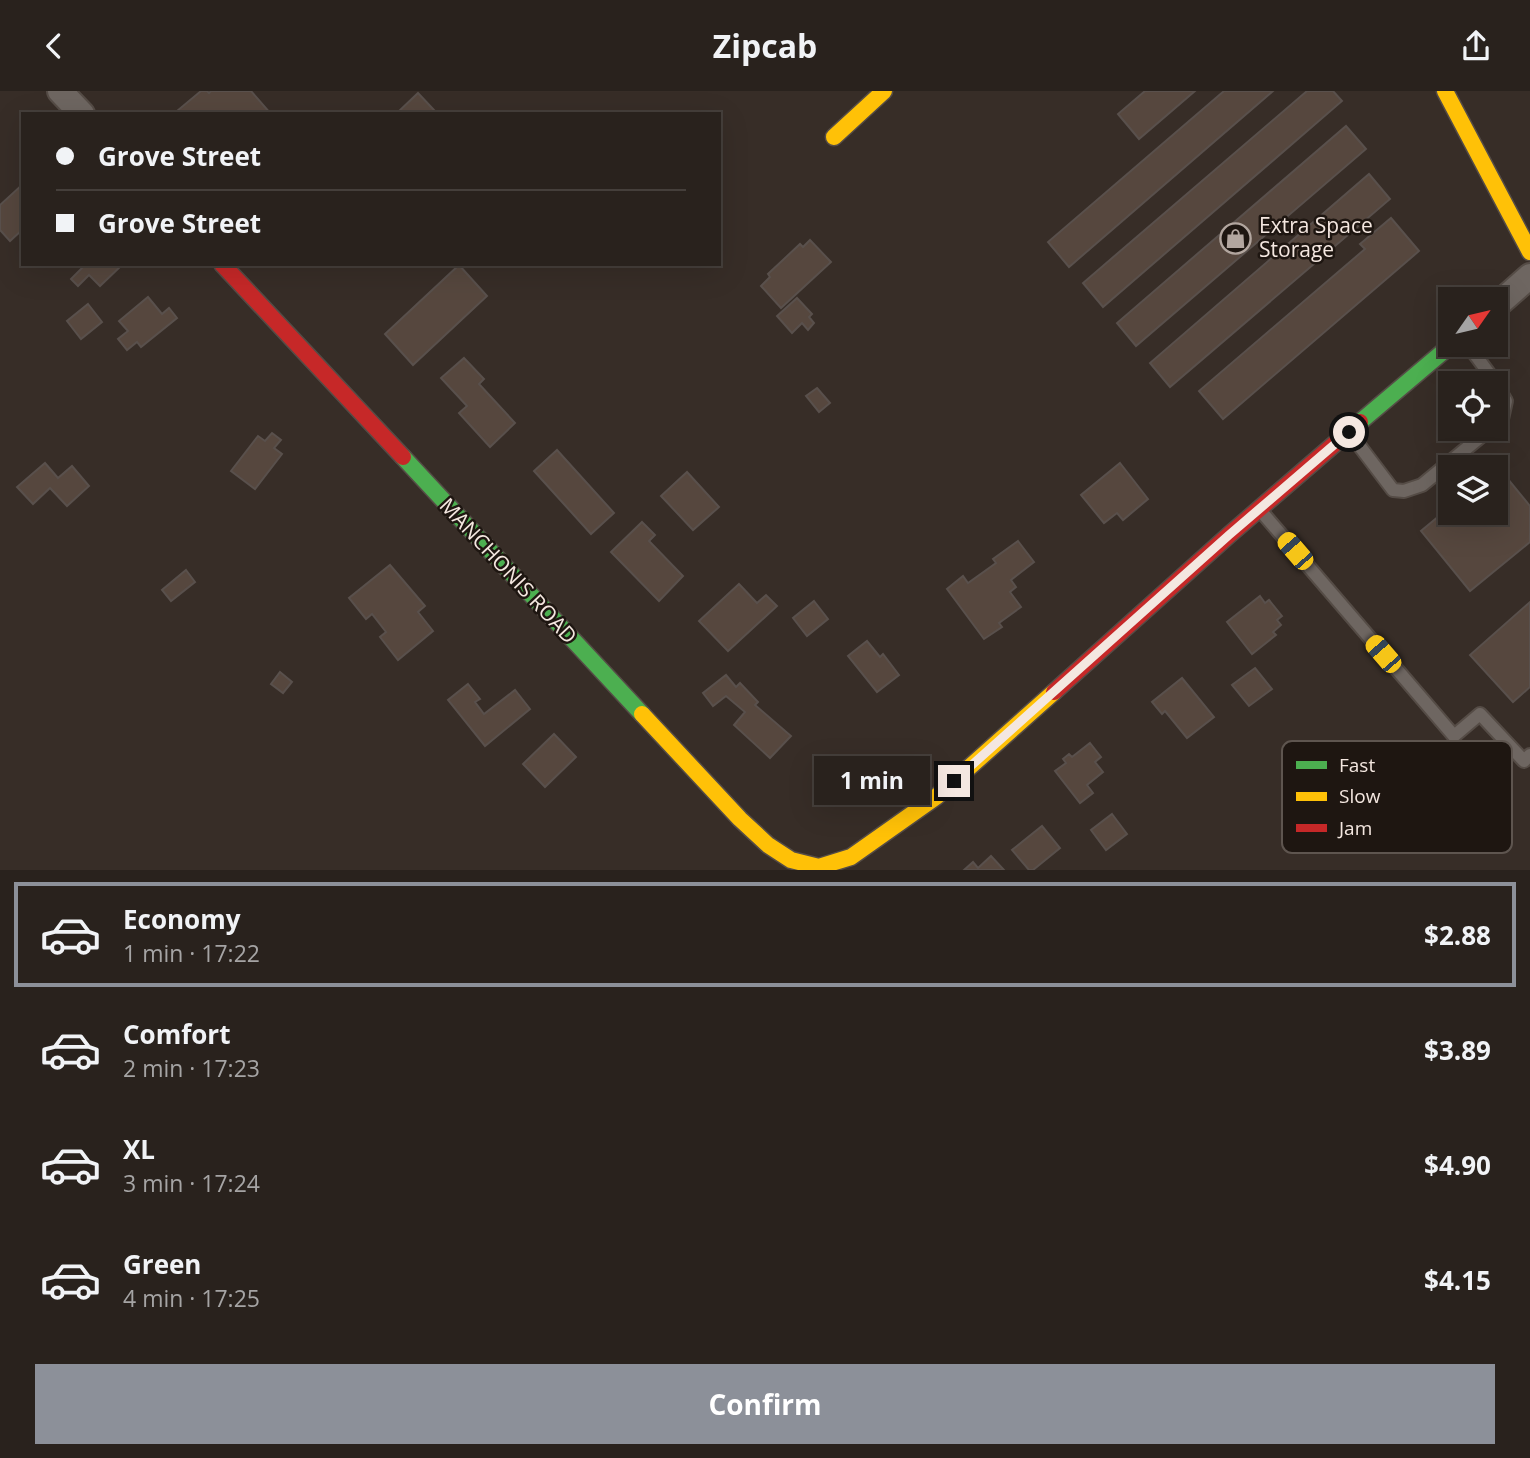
<!DOCTYPE html>
<html lang="en">
<head>
<meta charset="utf-8">
<style>
  body { margin:0; font-family:"Open Sans",sans-serif; background:#352f2a; color:#f1f3f6; height:100vh; display:flex; flex-direction:column; font-size:26px; white-space:nowrap }
  * { box-sizing:border-box; margin:0 }
  p { font-size:23px; color:#a5a4a4 }
  .icon { flex:none; width:38px; height:38px; fill:none; stroke:currentColor; stroke-width:2; stroke-linecap:round; stroke-linejoin:round }
  .map { position:relative; height:779px; overflow:hidden }
  .sheet { display:flex; flex-direction:column; background:#29221d; flex:1 }
  .sheet>* { flex:none }
  .guide { position:absolute; left:21px; top:21px; width:700px; height:154px; border-radius:0px; box-shadow:0 7px 28px #0002,0 0 0 2px #453f3b; display:grid; align-content:center; height:154px; padding:0 35px; background:#29221d }
  .needle { width:46px; rotate:56deg }
  .tools { position:absolute; left:1438px; top:196px; display:grid; gap:14px }
  .tools a { display:grid; place-items:center; width:70px; height:70px; border-radius:0px; background:#29221d; box-shadow:0 7px 28px #0002,0 0 0 2px #453f3b; font-size:35px }
  .end { position:absolute; width:32px; height:32px; margin:-16px; border:9px solid #f4e7e0; background:#111; box-shadow:0 0 0 4px #111 }
  .from { border-radius:50% }
  .bubble { position:absolute; height:49px; border-radius:0px; background:#29221d; box-shadow:0 7px 28px #0002,0 0 0 2px #453f3b; font-size:23px; font-weight:700; line-height:49px; text-align:center }
  .car { position:absolute; width:21px; height:42px; margin:-21px -10px; border-radius:9px; box-shadow:0 0 5px 2px #0007; background:linear-gradient(#f5c518 24%,#345 0 40%,#f5c518 0 76%,#345 0 86%,#f5c518 0) }
  .guide b { display:flex; align-items:center; gap:24px; height:66px; font-size:26px }
  .guide b+b { border-top:2px solid #453f3b }
  .guide i { width:18px; height:18px; background:#f1f3f6 }
  ul { padding:12px 0 0; list-style:none }
  li { display:flex; align-items:center; gap:21px; height:105px; margin:0 14px 10px; padding:0 21px; border:4px solid transparent; border-radius:0px }
  li div { flex:1 }
  li b { display:block; font-size:26px }
  li em { font-style:normal; font-weight:700 }
  li.selected { border-color:#8c9099 }
  li>.icon { width:63px; height:63px; stroke-width:1.5 }
  .cta { display:flex; gap:14px; margin-top:auto; padding:14px 35px }
  .cta a { flex:1; height:80px; border-radius:0px; background:#8c9099; color:#fff; font-size:28px; font-weight:700; line-height:80px; text-align:center }
  header { display:flex; justify-content:space-between; align-items:center; height:91px; padding:0 35px; background:#29221d; font-size:32px; font-weight:700 }
  .map>svg:first-child { display:block }
  .building { fill:#56473e; stroke:#59504c; stroke-width:2 }
  .lines { fill:none; stroke-linecap:round; stroke-linejoin:round }
  .lane-casing { stroke:#554c46; stroke-width:16 }
  .street-casing { stroke:#554c46; stroke-width:28 }
  .fast-casing { stroke:#554c46; stroke-width:19 }
  .slow-casing { stroke:#554c46; stroke-width:19 }
  .jam-casing { stroke:#554c46; stroke-width:19 }
  .lane { stroke:#6e6661; stroke-width:12 }
  .street { stroke:#6e6661; stroke-width:24 }
  .fast { stroke:#4caf50; stroke-width:16 }
  .slow { stroke:#ffc107; stroke-width:16 }
  .jam { stroke:#c62828; stroke-width:16 }
  .route { stroke:#f4e7e0; stroke-width:9 }
  .labels { text-anchor:middle; stroke-width:5; stroke-linejoin:round; paint-order:stroke }
  .poi-label { font-size:21px; fill:#f4e7e0; stroke:#1e1611; text-anchor:start }
  .street-label { font-size:21px; fill:#f4e7e0; stroke:#1e1611 }
  .key { fill:#1e1611; stroke:#5e554f; stroke-width:2 }
  .key-label { font-size:19px; fill:#f4e7e0 }
</style>
</head>
<body>
<header><svg class="icon" aria-label="back" viewBox="0 0 24 24"><path d="M15 5l-7 7 7 7"/></svg>Zipcab<svg class="icon" aria-label="share" viewBox="0 0 24 24"><path d="M12 15V3M7 8l5-5 5 5M5 13v7h14v-7"/></svg></header>
<div class="map">
<svg width="1530" height="779" viewBox="0 0 1530 779">
  <rect width="100%" height="100%" fill="#372d27"/>
  <g class="building">
    <polygon points="201,0 207,0 209,2 211,0 251,0 271,23 180,23 177,20"/>
    <polygon points="1145,0 1195,0 1139,48 1118,23"/>
    <polygon points="1224,0 1273,0 1069,176 1048,151"/>
    <polygon points="1307,0 1333,0 1342,10 1103,216 1083,192"/>
    <polygon points="418,2 434,19 430,23 396,23"/>
    <polygon points="1346,35 1366,58 1136,255 1117,232"/>
    <polygon points="1369,83 1390,108 1170,296 1150,272"/>
    <polygon points="23,93 23,138 10,150 0,139 0,114"/>
    <polygon points="1391,127 1419,160 1223,328 1199,300 1365,158 1360,153"/>
    <polygon points="810,149 831,171 781,217 761,195 770,186 768,183 800,153 803,156"/>
    <polygon points="86,173 123,173 100,195 89,184 78,195 71,188"/>
    <polygon points="459,174 487,205 413,274 385,243"/>
    <polygon points="148,206 162,223 169,217 177,227 141,256 137,251 127,259 118,248 128,240 119,230"/>
    <polygon points="797,207 812,223 809,226 814,232 808,239 802,232 792,242 777,225"/>
    <polygon points="88,213 102,231 81,248 67,230"/>
    <polygon points="464,267 484,288 479,293 515,332 490,356 459,322 467,315 441,287"/>
    <polygon points="817,297 830,312 819,321 806,305"/>
    <polygon points="272,342 281,349 274,357 282,363 255,398 231,380 258,345 265,350"/>
    <polygon points="557,359 614,422 591,443 534,380"/>
    <polygon points="45,372 58,387 72,375 89,395 67,415 50,397 33,413 17,396"/>
    <polygon points="1120,372 1148,408 1123,429 1117,422 1104,432 1081,404"/>
    <polygon points="1498,376 1530,415 1530,451 1470,500 1421,440 1451,415 1451,422 1496,422 1496,377"/>
    <polygon points="687,381 719,416 693,439 661,405"/>
    <polygon points="642,431 655,444 649,450 683,485 659,510 611,461"/>
    <polygon points="1018,450 1034,471 1011,489 1016,496 1010,501 1021,516 999,532 1002,536 984,548 947,498 963,485 968,492 996,472 993,468"/>
    <polygon points="390,474 425,515 418,521 433,540 398,569 380,546 386,541 372,523 366,528 349,507"/>
    <polygon points="186,479 195,491 171,510 162,499"/>
    <polygon points="739,493 757,512 766,504 777,515 728,560 699,530"/>
    <polygon points="1260,505 1265,512 1269,509 1282,525 1277,529 1281,534 1273,541 1276,544 1252,563 1227,531"/>
    <polygon points="814,510 828,528 807,545 793,527"/>
    <polygon points="1530,511 1530,596 1513,611 1470,564"/>
    <polygon points="867,550 880,566 883,563 899,584 877,601 848,565"/>
    <polygon points="1255,577 1272,598 1249,615 1232,594"/>
    <polygon points="280,581 292,591 283,602 271,593"/>
    <polygon points="726,584 736,596 740,592 758,611 755,614 791,645 770,667 734,634 745,621 726,605 713,615 703,602"/>
    <polygon points="1182,587 1214,626 1187,647 1165,620 1162,623 1152,611"/>
    <polygon points="468,593 480,608 475,611 484,623 515,599 530,618 485,655 448,609"/>
    <polygon points="554,643 576,666 545,696 523,673"/>
    <polygon points="1090,652 1101,666 1095,671 1103,681 1087,694 1093,702 1080,712 1055,680 1066,672 1063,668 1069,663 1072,666"/>
    <polygon points="1112,723 1127,743 1106,759 1091,739"/>
    <polygon points="1042,735 1060,757 1033,779 1029,779 1012,759"/>
    <polygon points="991,765 1004,779 964,779 973,771 978,777"/>
  </g>
  <g class="lines">
    <defs>
      <g id="lane">
        <polyline points="1468,254 1496,292"/>
        <polyline points="1496,293 1506,310 1502,328 1496,333"/>
        <polyline points="1349,341 1393,399 1404,400 1422,394 1490,338"/>
        <polyline points="1260,419 1454,645 1480,623 1524,670 1530,664"/>
      </g>
      <g id="street">
        <polyline points="60,0 82,23"/>
        <polyline points="1496,215 1530,185"/>
      </g>
      <g id="fast">
        <polyline points="1360,331 1451,254"/>
        <polyline points="403,366 642,623"/>
      </g>
      <g id="slow">
        <polyline points="1445,0 1530,161"/>
        <polyline points="834,46 884,0"/>
        <polyline points="642,623 740,728 768,754 791,769 819,776 851,766 936,706 1054,601"/>
      </g>
      <g id="jam">
        <polyline points="222,173 403,366"/>
        <polyline points="1054,601 1229,444 1360,331"/>
      </g>
    </defs>
    <use href="#lane" class="lane-casing"/>
    <use href="#street" class="street-casing"/>
    <use href="#fast" class="fast-casing"/>
    <use href="#slow" class="slow-casing"/>
    <use href="#jam" class="jam-casing"/>
    <use href="#lane" class="lane"/>
    <use href="#street" class="street"/>
    <use href="#fast" class="fast"/>
    <use href="#slow" class="slow"/>
    <use href="#jam" class="jam"/>
  </g>
  <g class="lines">
    <polyline class="route" points="954,690 1229,444 1349,341"/>
  </g>
  <defs>
    <symbol id="shop-ring" viewBox="-11 -11 22 22"><circle r="9.5" fill="#1e1611" stroke="#b2a69f" stroke-width="1.5"/><path d="M-5-2.5h2.3a2.7 3.5 0 0 1 5.4 0H5L5.5 6h-11ZM-1.5-2.5h3a1.5 2.3 0 0 0-3 0Z" fill="#b2a69f"/></symbol>
  </defs>
  <g fill-rule="evenodd">
    <use href="#shop-ring" x="1218" y="130" width="35" height="35"/>
  </g>
  <g class="labels">
    <g class="poi-label">
      <text x="1259" y="142">Extra Space<tspan x="1259" dy="24">Storage</tspan></text>
    </g>
    <g class="street-label">
      <text transform="translate(508 480) rotate(47)" y="7">MANCHONIS ROAD</text>
    </g>
  </g>
  <rect x="1282" y="650" width="230" height="112" rx="10" class="key"/>
  <rect x="1296" y="670" width="31" height="8" fill="#4caf50"/>
  <rect x="1296" y="701" width="31" height="9" fill="#ffc107"/>
  <rect x="1296" y="733" width="31" height="8" fill="#c62828"/>
  <g class="key-label">
    <text x="1339" y="681">Fast</text>
    <text x="1339" y="712">Slow</text>
    <text x="1339" y="744">Jam</text>
  </g>
</svg>
<div class="tools">
<a><svg class="needle" viewBox="-14 -14 28 28"><path d="M0-13l5 13h-10z" fill="#e53935"/><path d="M0 13l5-13h-10z" fill="#a5a4a4"/></svg></a>
<a><svg class="icon" aria-label="locate" viewBox="0 0 24 24"><circle cx="12" cy="12" r="6"/><path d="M12 2v4M12 18v4M2 12h4M18 12h4"/></svg></a>
<a><svg class="icon" aria-label="layers" viewBox="0 0 24 24"><path d="M12 4l9 5-9 5-9-5zM3 14l9 5 9-5"/></svg></a>
</div>
<i class="end from" style="left:1349px;top:341px"></i>
<i class="end" style="left:954px;top:690px"></i>
<div class="bubble" style="left:814px;top:665px;width:116px">1 min</div>
<i class="car" style="left:1295px;top:460px;rotate:319deg"></i>
<i class="car" style="left:1383px;top:563px;rotate:319deg"></i>
<div class="guide">
<b><i class="from"></i>Grove Street</b>
<b><i></i>Grove Street</b>
</div>
</div>
<section class="sheet">
<ul>
<li class="selected"><svg class="icon" aria-label="car" viewBox="0 0 24 24"><path d="M5 17H2v-5l4-1 3-4h7l3 4 3 1v5h-3M9 17h6M6 11h13"/><circle cx="7" cy="17" r="2"/><circle cx="17" cy="17" r="2"/></svg><div><b>Economy</b><p>1 min · 17:22</p></div><em>$2.88</em></li>
<li><svg class="icon" aria-label="car" viewBox="0 0 24 24"><path d="M5 17H2v-5l4-1 3-4h7l3 4 3 1v5h-3M9 17h6M6 11h13"/><circle cx="7" cy="17" r="2"/><circle cx="17" cy="17" r="2"/></svg><div><b>Comfort</b><p>2 min · 17:23</p></div><em>$3.89</em></li>
<li><svg class="icon" aria-label="car" viewBox="0 0 24 24"><path d="M5 17H2v-5l4-1 3-4h7l3 4 3 1v5h-3M9 17h6M6 11h13"/><circle cx="7" cy="17" r="2"/><circle cx="17" cy="17" r="2"/></svg><div><b>XL</b><p>3 min · 17:24</p></div><em>$4.90</em></li>
<li><svg class="icon" aria-label="car" viewBox="0 0 24 24"><path d="M5 17H2v-5l4-1 3-4h7l3 4 3 1v5h-3M9 17h6M6 11h13"/><circle cx="7" cy="17" r="2"/><circle cx="17" cy="17" r="2"/></svg><div><b>Green</b><p>4 min · 17:25</p></div><em>$4.15</em></li>
</ul>
<div class="cta"><a>Confirm</a></div>
</section>
</body>
</html>
